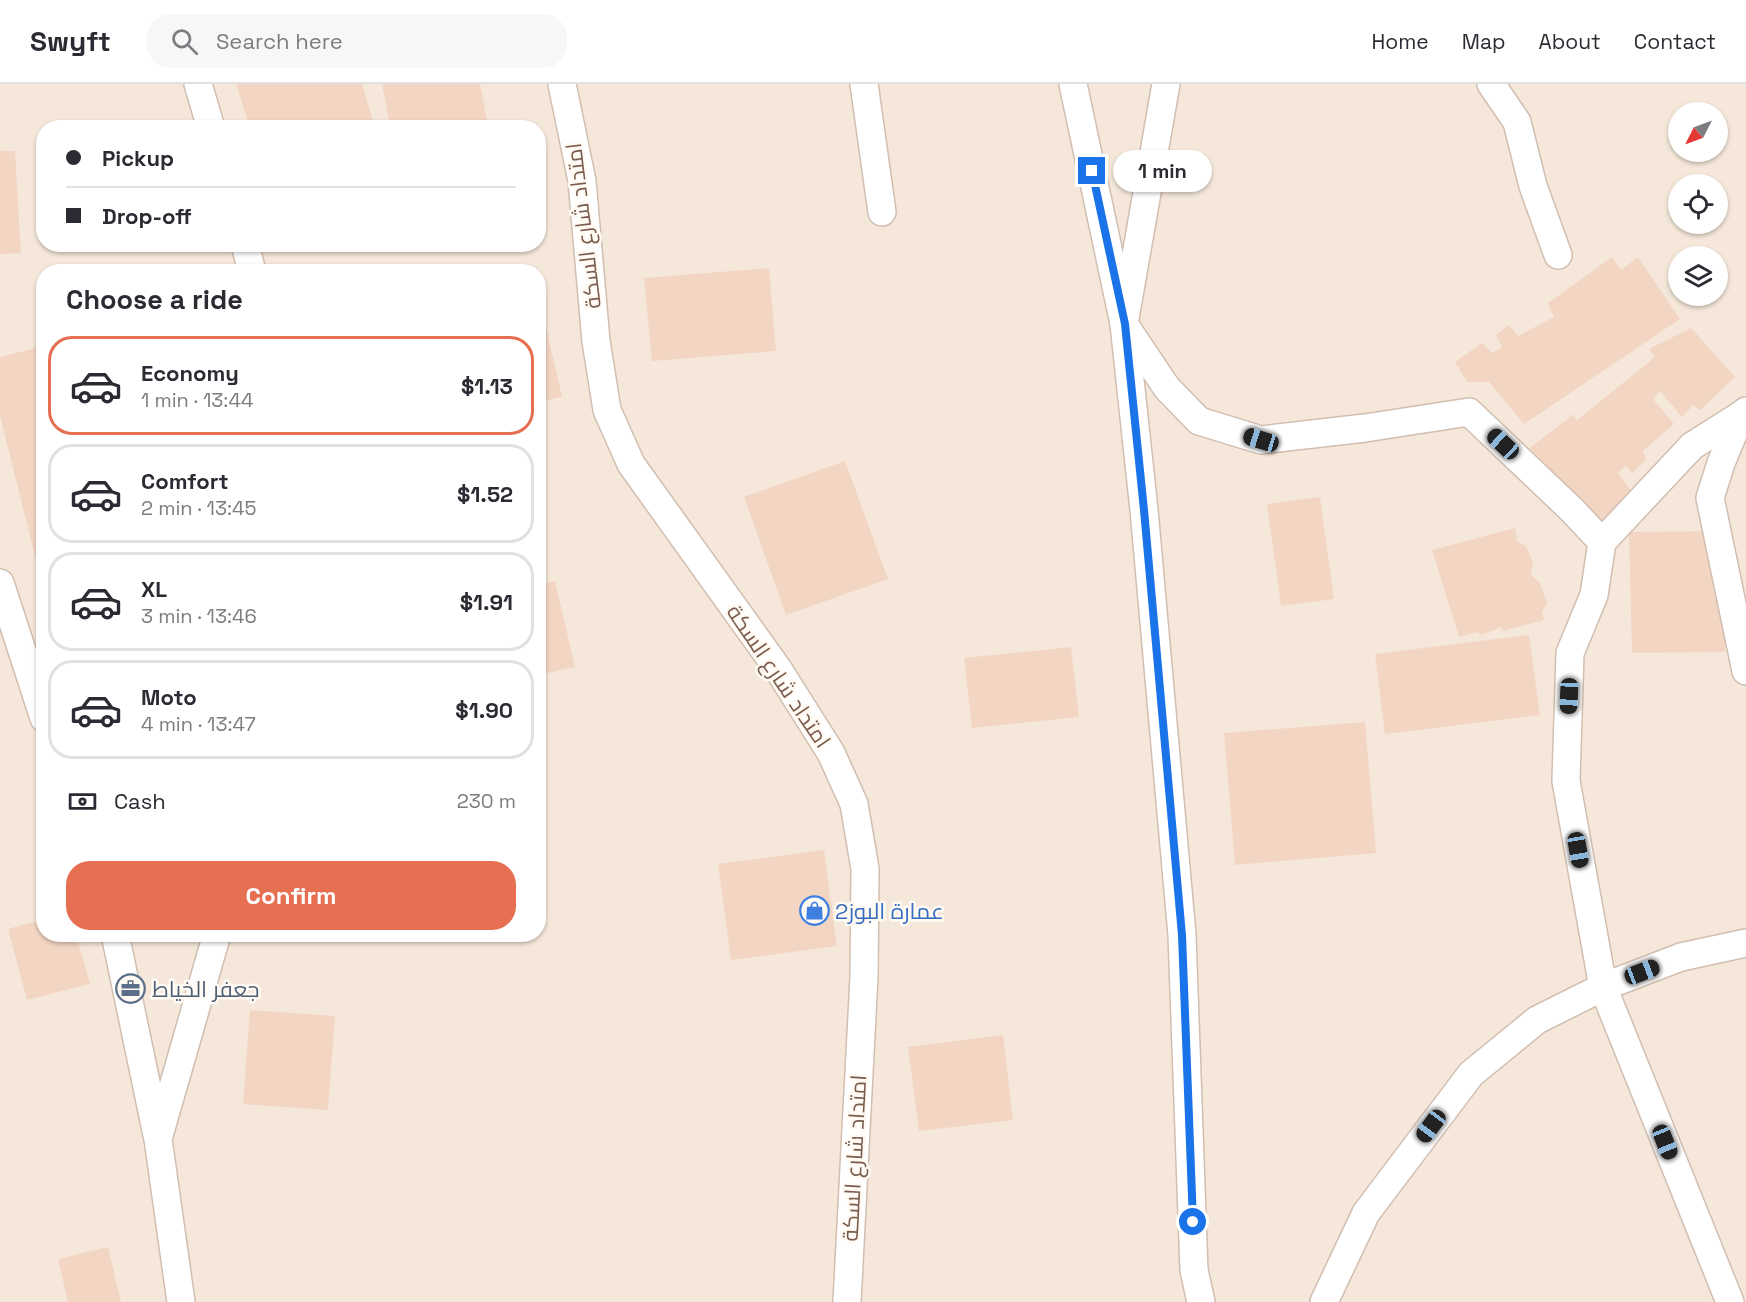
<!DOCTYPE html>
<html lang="en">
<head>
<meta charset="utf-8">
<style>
  body { margin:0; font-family:"Space Grotesk",Cairo,sans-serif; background:#f7f7f7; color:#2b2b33; height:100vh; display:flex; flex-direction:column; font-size:22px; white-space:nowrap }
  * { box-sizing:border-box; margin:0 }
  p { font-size:20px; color:#7c7c81 }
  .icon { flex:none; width:33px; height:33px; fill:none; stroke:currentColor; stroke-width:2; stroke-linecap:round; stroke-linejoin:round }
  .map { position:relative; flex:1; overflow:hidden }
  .side { position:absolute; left:36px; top:180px; width:510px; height:678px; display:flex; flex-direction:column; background:#fff; border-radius:24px; box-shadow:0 2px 4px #0004 }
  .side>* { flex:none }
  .top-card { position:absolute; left:36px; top:36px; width:510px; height:132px; border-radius:24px; box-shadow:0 2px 4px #0004; display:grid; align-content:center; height:132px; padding:0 30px; background:#fff }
  .needle { width:39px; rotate:228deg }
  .fabs { position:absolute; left:1668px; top:18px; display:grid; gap:12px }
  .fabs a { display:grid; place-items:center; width:60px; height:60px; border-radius:50%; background:#fff; box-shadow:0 2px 4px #0004; font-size:30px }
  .end { position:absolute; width:27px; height:27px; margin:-14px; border:8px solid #1a73e8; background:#fff; box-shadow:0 0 0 3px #fff }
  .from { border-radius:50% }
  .bubble { position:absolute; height:42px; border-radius:21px; background:#fff; box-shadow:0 2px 4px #0004; font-size:20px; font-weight:800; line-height:42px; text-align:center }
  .car { position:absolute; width:18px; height:36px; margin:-18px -9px; border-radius:8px; box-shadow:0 0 4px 2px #0007; background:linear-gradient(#222 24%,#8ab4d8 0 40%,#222 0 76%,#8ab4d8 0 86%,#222 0) }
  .top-card b { display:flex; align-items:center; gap:21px; height:57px; font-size:22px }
  .top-card b+b { border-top:2px solid #e1e1e2 }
  .top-card i { width:15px; height:15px; background:#2b2b33 }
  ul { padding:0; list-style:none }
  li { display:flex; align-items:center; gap:18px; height:99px; margin:0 12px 9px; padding:0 18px; border:3px solid #e1e1e2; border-radius:24px }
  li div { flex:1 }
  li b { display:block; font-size:22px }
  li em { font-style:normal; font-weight:800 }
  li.active { border-color:#e76f51 }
  li>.icon { width:54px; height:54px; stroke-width:1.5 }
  h2 { padding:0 30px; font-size:27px; line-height:72px }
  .pay { display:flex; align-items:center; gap:15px; height:66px; padding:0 30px; font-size:22px }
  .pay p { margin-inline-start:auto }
  .cta { display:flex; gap:12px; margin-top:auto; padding:12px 30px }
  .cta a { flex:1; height:69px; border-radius:24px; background:#e76f51; color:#fff; font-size:24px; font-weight:800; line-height:69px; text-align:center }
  header { display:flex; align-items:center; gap:36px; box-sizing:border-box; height:84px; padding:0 30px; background:#fff; border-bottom:2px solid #e1e1e2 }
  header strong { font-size:28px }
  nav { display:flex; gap:33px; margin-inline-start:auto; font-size:21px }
  .search { width:420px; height:54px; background:#f7f7f7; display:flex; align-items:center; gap:15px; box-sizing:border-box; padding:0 21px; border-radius:24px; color:#7c7c81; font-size:22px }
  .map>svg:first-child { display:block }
  .residential { fill:#f5e8da; fill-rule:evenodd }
  .building { fill:#f3d5c3 }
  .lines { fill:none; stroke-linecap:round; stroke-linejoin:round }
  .street-casing { stroke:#d1beb0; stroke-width:30 }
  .street { stroke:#fff; stroke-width:27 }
  .route { stroke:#1a73e8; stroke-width:8 }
  .labels { text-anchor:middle; stroke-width:5; stroke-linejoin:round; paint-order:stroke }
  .street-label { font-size:22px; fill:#7a5c4d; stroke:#fffaf3 }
  .shop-label { font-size:22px; fill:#366cbe; stroke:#fffaf3; text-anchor:start }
  .service-label { font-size:22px; fill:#4e5e75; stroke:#fffaf3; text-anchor:start }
</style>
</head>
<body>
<header>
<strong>Swyft</strong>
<div class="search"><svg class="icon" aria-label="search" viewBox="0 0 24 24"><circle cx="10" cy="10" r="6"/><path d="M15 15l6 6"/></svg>Search here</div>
<nav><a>Home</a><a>Map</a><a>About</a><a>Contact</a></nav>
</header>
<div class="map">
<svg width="1746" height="1218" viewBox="0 0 1746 1218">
  <rect width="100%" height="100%" fill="#fdf6ec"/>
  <path class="residential" d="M0 0H1746V1218H0ZM1678 28H1718V68H1678ZM44 44H538V160H44ZM1678 100H1718V140H1678ZM1678 172H1718V212H1678ZM44 188H538V850H44Z"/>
  <g class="building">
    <polygon points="236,0 362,0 375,44 250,44"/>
    <polygon points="382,0 480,0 488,41 472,44 390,44"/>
    <polygon points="0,67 15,67 21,169 0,170"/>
    <polygon points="1612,173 1621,186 1638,173 1680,235 1524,340 1489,298 1467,298 1455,278 1482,259 1492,269 1502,263 1496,251 1509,241 1518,252 1554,233 1548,219"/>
    <polygon points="769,184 776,267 652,277 644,194"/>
    <polygon points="538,208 562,313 538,318"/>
    <polygon points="1691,244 1735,293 1700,326 1693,321 1682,333 1660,307 1653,315 1674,340 1643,367 1646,375 1632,390 1626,382 1618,389 1632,408 1599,446 1530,364 1574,330 1576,337 1655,273 1649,265"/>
    <polygon points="44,262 44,478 37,480 0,332 0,273"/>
    <polygon points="845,377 888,495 786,531 744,413"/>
    <polygon points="1320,413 1334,515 1281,522 1267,420"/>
    <polygon points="1515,444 1517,457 1526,462 1533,479 1531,491 1540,499 1547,519 1542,528 1544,536 1503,547 1501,543 1481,551 1478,548 1459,553 1432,466"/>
    <polygon points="1723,447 1725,568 1632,569 1629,448"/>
    <polygon points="555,497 575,583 538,591 538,500"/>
    <polygon points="1529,551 1540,631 1385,650 1375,570"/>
    <polygon points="1071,563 1079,633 972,644 964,574"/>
    <polygon points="1365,638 1376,769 1235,781 1224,649"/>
    <polygon points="824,766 837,862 731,876 718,780"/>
    <polygon points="44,835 44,850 76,850 90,900 27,916 8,845"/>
    <polygon points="250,926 335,932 328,1026 243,1020"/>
    <polygon points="1003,951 1013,1036 919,1047 908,963"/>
    <polygon points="108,1163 121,1218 68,1218 58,1175"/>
  </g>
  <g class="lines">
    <defs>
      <g id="street">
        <polyline points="198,0 211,44"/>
        <polyline points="562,0 582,97 596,257 607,326 631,380 778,585 831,669 854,720 865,785 864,893 847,1218"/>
        <polyline points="864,0 882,128"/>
        <polyline points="1073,0 1124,240 1167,304 1199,337 1261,356 1365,344 1469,328 1572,426 1602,458 1594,511 1570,569 1566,697 1603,903 1730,1218"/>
        <polyline points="1166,0 1124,240 1144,426 1182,851 1194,1186 1201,1218"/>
        <polyline points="1491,0 1517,38 1533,102 1558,171"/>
        <polyline points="245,160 252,188"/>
        <polyline points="1746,327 1741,331 1721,379 1710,414 1746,587"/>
        <polyline points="1602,458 1692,362 1741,331"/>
        <polyline points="0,499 44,634"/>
        <polyline points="115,850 157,1051"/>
        <polyline points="181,1218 158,1055 217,850"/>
        <polyline points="1324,1218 1366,1129 1471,990 1537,936 1603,903 1681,873 1746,859"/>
      </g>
    </defs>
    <use href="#street" class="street-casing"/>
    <use href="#street" class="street"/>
  </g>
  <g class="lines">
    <polyline class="route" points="1092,87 1125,240 1144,426 1182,851 1193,1138"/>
  </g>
  <defs>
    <symbol id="shop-ring" viewBox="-11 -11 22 22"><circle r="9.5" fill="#fffaf3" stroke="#3f7fe0" stroke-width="1.5"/><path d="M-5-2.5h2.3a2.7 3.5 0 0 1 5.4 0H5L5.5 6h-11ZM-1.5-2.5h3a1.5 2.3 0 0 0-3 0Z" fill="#3f7fe0"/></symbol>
    <symbol id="office-ring" viewBox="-11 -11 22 22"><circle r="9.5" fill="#fffaf3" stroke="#5c6f8a" stroke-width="1.5"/><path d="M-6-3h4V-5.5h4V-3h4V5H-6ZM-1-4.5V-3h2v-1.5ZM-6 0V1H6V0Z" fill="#5c6f8a"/></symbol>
  </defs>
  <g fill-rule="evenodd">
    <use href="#shop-ring" x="798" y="810" width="33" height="33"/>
    <use href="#office-ring" x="114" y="888" width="33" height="33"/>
  </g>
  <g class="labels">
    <g class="street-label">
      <text transform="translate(583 142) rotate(-97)" y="8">امتداد شارع السكة</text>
      <text transform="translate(779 592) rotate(56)" y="8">امتداد شارع السكة</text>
      <text transform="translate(854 1074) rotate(-87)" y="8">امتداد شارع السكة</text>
    </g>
    <g class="shop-label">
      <text x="835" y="835">عمارة البوز2</text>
    </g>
    <g class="service-label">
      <text x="152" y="913">جعفر الخياط</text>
    </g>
  </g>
</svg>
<div class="fabs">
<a><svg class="needle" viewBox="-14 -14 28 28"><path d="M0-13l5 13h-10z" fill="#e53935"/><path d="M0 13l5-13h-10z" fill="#7c7c81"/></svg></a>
<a><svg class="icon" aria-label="locate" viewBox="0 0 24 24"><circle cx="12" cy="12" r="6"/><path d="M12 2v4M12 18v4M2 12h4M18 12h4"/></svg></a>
<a><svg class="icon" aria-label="layers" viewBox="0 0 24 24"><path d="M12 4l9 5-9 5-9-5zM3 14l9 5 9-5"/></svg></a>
</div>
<i class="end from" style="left:1193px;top:1138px"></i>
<i class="end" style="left:1092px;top:87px"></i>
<div class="bubble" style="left:1113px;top:66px;width:99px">1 min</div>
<i class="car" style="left:1261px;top:356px;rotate:287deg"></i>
<i class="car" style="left:1503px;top:360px;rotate:313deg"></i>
<i class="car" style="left:1569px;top:612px;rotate:182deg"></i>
<i class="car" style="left:1578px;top:766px;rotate:170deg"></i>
<i class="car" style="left:1642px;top:888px;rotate:69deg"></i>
<i class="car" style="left:1431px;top:1042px;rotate:217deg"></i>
<i class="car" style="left:1665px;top:1058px;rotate:158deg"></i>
<div class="top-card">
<b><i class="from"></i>Pickup</b>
<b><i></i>Drop-off</b>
</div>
<section class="side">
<h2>Choose a ride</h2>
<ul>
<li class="active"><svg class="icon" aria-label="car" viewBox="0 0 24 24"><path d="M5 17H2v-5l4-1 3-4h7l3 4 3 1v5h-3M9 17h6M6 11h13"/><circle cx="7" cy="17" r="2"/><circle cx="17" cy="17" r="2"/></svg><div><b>Economy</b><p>1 min · 13:44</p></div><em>$1.13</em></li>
<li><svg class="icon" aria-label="car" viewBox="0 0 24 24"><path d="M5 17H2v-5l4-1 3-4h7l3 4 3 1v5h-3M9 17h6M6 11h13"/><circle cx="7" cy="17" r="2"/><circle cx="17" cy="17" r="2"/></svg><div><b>Comfort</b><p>2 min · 13:45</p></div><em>$1.52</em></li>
<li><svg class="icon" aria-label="car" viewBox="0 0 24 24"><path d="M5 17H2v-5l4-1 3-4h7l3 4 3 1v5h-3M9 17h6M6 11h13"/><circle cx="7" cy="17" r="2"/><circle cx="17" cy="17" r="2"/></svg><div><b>XL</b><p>3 min · 13:46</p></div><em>$1.91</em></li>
<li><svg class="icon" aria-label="car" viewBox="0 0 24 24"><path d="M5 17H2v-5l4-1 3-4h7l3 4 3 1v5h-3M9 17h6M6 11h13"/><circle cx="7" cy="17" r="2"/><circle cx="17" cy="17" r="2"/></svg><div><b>Moto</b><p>4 min · 13:47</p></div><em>$1.90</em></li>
</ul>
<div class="pay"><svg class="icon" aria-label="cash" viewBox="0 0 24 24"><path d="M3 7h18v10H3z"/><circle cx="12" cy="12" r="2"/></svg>Cash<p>230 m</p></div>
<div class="cta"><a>Confirm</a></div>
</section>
</div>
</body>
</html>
